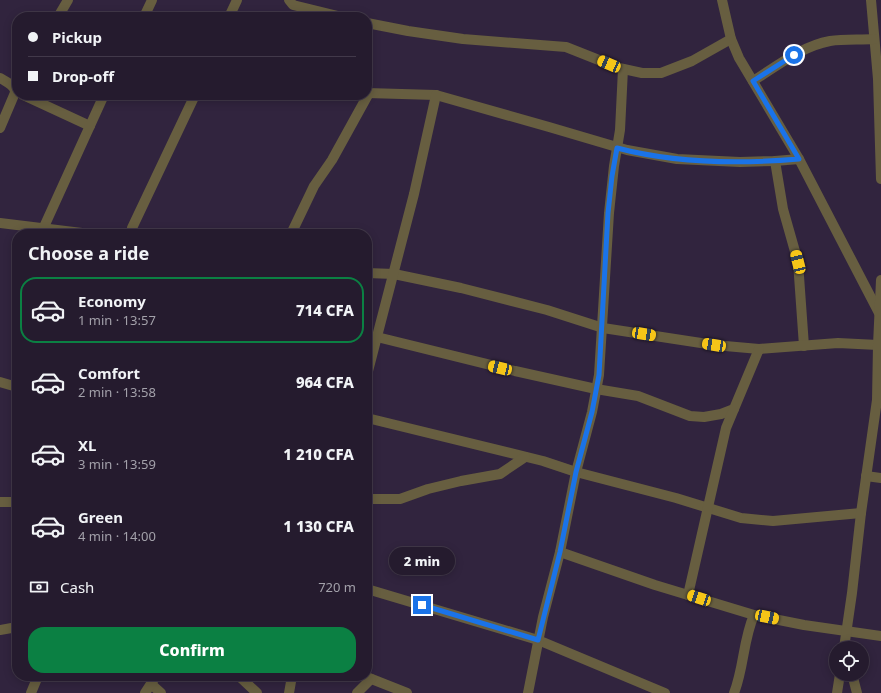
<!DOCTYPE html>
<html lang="en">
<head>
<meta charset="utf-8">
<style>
  body { margin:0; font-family:"Noto Sans",sans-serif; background:#31283a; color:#f1f3f6; height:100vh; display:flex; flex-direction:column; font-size:15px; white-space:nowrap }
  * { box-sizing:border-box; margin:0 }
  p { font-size:13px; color:#a3a1aa }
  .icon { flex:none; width:22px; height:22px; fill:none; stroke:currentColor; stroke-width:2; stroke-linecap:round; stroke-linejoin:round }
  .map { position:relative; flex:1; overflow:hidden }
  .drawer { position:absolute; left:12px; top:229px; width:360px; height:452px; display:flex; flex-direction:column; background:#251b2e; border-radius:16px; box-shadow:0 2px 10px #0003,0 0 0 1px #42394a }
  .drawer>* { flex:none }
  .banner { position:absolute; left:12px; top:12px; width:360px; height:88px; border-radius:16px; box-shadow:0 2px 10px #0003,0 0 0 1px #42394a; display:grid; align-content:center; height:88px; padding:0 16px; background:#251b2e }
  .fabs { position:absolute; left:829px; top:641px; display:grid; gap:8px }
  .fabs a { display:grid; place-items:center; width:40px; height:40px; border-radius:50%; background:#251b2e; box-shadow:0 2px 10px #0003,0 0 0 1px #42394a; font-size:20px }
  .end { position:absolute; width:18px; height:18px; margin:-9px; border:5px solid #1a73e8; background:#fff; box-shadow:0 0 0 2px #fff }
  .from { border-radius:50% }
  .bubble { position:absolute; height:28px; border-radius:14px; background:#251b2e; box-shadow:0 2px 10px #0003,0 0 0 1px #42394a; font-size:13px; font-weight:800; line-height:28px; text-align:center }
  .car { position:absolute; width:12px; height:24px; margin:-12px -6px; border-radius:5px; box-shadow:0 0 3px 1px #0007; background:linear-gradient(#f5c518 24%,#345 0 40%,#f5c518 0 76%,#345 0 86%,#f5c518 0) }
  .banner b { display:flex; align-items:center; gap:14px; height:38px; font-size:15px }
  .banner b+b { border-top:1px solid #42394a }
  .banner i { width:10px; height:10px; background:#f1f3f6 }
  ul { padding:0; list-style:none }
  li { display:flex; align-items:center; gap:12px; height:66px; margin:0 8px 6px; padding:0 8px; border:2px solid transparent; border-radius:16px }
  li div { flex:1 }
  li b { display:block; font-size:15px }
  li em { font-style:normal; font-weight:800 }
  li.on { border-color:#0b8043 }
  li>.icon { width:36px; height:36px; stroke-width:1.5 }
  h2 { padding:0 16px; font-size:18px; line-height:48px }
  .pay { display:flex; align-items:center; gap:10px; height:44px; padding:0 16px; font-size:15px }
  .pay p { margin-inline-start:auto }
  .cta { display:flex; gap:8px; margin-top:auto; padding:8px 16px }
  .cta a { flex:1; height:46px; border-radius:16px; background:#0b8043; color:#fff; font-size:16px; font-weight:800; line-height:46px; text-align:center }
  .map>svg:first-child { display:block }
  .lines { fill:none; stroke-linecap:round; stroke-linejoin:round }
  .minor { stroke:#675e40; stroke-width:10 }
  .route { stroke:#1a73e8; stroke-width:5 }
</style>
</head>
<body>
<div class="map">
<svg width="881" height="693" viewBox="0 0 881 693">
  <rect width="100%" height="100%" fill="#31243e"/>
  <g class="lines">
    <g class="minor">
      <polyline points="289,0 293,5 342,17"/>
      <polyline points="722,0 731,39 739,58 799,159 879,313"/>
      <polyline points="871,0 878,79 881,179"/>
      <polyline points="58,17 68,0"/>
      <polyline points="144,17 152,0"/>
      <polyline points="229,17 237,0"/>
      <polyline points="367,23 408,31 463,39 566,47 619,68 642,73 661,73 692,61 731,39"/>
      <path d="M0 78C6 82 13 84 15 91L17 92"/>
      <path d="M753 81C777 66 802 46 830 41 844 39 860 40 874 39"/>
      <polyline points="367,93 436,95 549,127 627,150 677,159 740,162 775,161 799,159"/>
      <polyline points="23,95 90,126"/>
      <polyline points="0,128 17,88"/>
      <polyline points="775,161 783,209 798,262 804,346"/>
      <polyline points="0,223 90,234"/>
      <polyline points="43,234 43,229 104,95"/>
      <polyline points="132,234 132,228 195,95"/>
      <polyline points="291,234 314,186 332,160 369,93"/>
      <polyline points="367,273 394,274 461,288 547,310 603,328 714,345 759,349 838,343 878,345 881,343"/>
      <polyline points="377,337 515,371 596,389 638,396 690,416 704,417 721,414 734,409"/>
      <polyline points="367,375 414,194 436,95"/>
      <polyline points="0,382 17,387"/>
      <polyline points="367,418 543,461 576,472 676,498 741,518 773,521 861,513"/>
      <polyline points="866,476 881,478"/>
      <polyline points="367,499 400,499 428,489 461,481 500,474 525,457"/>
      <polyline points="0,502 17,502"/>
      <polyline points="560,552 655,585 754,615 804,625 881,636"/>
      <polyline points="367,589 538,640 665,693"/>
      <polyline points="688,595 726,428 759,349"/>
      <polyline points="0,630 17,627"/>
      <polyline points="844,648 852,593 861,513 877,400 878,345 881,280"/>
      <polyline points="852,674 857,693"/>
      <polyline points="239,676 257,693"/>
      <polyline points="364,676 407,693"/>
      <polyline points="151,684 161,693"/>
      <polyline points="31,693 38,676"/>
      <polyline points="145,693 156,676"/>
      <polyline points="289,693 292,676"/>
      <polyline points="357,693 371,679"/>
      <polyline points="528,693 543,617 560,552 576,472 592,412 599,375 609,213 614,166 620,130 623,69"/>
      <path d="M734 693C744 668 743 640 754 615"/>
      <polyline points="837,693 840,674"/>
    </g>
  </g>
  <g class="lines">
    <path class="route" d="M422 605 538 640 560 552 576 472 592 412 599 375 608 213 612 176 617 148C674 163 740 164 799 159L753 81 794 55"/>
  </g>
</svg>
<div class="fabs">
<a><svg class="icon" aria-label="locate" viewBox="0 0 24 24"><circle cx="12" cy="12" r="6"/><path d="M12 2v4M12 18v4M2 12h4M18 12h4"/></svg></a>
</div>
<i class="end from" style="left:794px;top:55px"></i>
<i class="end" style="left:422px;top:605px"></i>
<div class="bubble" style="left:389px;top:547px;width:66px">2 min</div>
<i class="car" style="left:609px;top:64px;rotate:293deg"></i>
<i class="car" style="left:798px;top:262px;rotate:346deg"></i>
<i class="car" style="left:644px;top:334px;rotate:99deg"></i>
<i class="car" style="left:714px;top:345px;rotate:279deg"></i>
<i class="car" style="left:500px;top:368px;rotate:283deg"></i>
<i class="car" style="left:699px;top:598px;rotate:288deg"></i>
<i class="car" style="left:767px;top:617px;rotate:102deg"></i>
<div class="banner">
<b><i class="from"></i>Pickup</b>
<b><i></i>Drop-off</b>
</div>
<section class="drawer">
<h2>Choose a ride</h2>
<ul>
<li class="on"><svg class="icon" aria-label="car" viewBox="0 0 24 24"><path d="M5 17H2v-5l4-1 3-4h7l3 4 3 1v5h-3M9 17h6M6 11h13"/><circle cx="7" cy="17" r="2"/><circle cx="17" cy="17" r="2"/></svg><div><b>Economy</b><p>1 min · 13:57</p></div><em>714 CFA</em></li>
<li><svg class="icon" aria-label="car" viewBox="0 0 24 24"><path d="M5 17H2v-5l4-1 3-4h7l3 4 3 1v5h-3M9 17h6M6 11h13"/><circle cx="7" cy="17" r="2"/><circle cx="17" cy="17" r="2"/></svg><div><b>Comfort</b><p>2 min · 13:58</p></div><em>964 CFA</em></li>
<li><svg class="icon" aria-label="car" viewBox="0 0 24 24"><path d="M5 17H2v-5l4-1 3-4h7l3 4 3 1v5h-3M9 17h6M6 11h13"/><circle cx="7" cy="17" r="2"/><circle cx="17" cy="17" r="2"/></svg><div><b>XL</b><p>3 min · 13:59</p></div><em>1 210 CFA</em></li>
<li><svg class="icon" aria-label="car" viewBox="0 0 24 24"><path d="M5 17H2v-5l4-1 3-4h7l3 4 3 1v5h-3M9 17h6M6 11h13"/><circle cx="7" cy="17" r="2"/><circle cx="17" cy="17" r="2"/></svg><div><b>Green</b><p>4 min · 14:00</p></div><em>1 130 CFA</em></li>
</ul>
<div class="pay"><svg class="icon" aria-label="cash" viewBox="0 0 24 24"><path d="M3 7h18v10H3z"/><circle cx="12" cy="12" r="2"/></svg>Cash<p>720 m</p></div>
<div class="cta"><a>Confirm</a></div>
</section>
</div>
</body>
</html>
